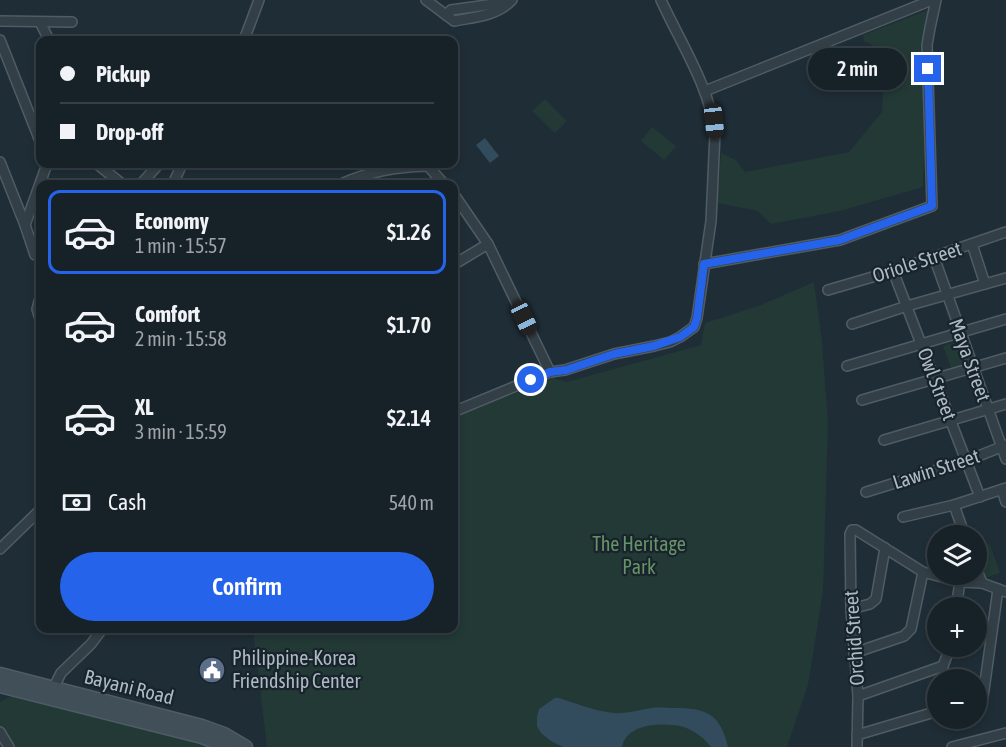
<!DOCTYPE html>
<html lang="en">
<head>
<meta charset="utf-8">
<style>
  body { margin:0; font-family:"Asap Condensed",sans-serif; background:#242f34; color:#f1f3f6; height:100vh; display:flex; flex-direction:column; font-size:22px; white-space:nowrap }
  * { box-sizing:border-box; margin:0 }
  p { font-size:20px; color:#9ea4a8 }
  .icon { flex:none; width:33px; height:33px; fill:none; stroke:currentColor; stroke-width:2; stroke-linecap:round; stroke-linejoin:round }
  .map { position:relative; flex:1; overflow:hidden }
  .drawer { position:absolute; left:36px; top:180px; width:422px; height:453px; display:flex; flex-direction:column; background:#172228; border-radius:12px; box-shadow:0 3px 9px #0003,0 0 0 2px #363f45 }
  .drawer>* { flex:none }
  .top-card { position:absolute; left:36px; top:36px; width:422px; height:132px; border-radius:12px; box-shadow:0 3px 9px #0003,0 0 0 2px #363f45; display:grid; align-content:center; height:132px; padding:0 24px; background:#172228 }
  .tools { position:absolute; left:927px; top:525px; display:grid; gap:12px }
  .tools a { display:grid; place-items:center; width:60px; height:60px; border-radius:50%; background:#172228; box-shadow:0 3px 9px #0003,0 0 0 2px #363f45; font-size:30px }
  .end { position:absolute; width:27px; height:27px; margin:-14px; border:8px solid #2563eb; background:#fff; box-shadow:0 0 0 3px #fff }
  .from { border-radius:50% }
  .bubble { position:absolute; height:42px; border-radius:21px; background:#172228; box-shadow:0 3px 9px #0003,0 0 0 2px #363f45; font-size:20px; font-weight:600; line-height:42px; text-align:center }
  .car { position:absolute; width:18px; height:36px; margin:-18px -9px; border-radius:8px; box-shadow:0 0 4px 2px #0007; background:linear-gradient(#222 24%,#8ab4d8 0 40%,#222 0 76%,#8ab4d8 0 86%,#222 0) }
  .top-card b { display:flex; align-items:center; gap:21px; height:57px; font-size:22px }
  .top-card b+b { border-top:2px solid #363f45 }
  .top-card i { width:15px; height:15px; background:#f1f3f6 }
  ul { padding:10px 0 0; list-style:none }
  li { display:flex; align-items:center; gap:18px; height:84px; margin:0 12px 9px; padding:0 12px; border:3px solid transparent; border-radius:12px }
  li div { flex:1 }
  li b { display:block; font-size:22px }
  li em { font-style:normal; font-weight:600 }
  li.current { border-color:#2563eb }
  li>.icon { width:54px; height:54px; stroke-width:1.5 }
  .pay { display:flex; align-items:center; gap:15px; height:66px; padding:0 24px; font-size:22px }
  .pay p { margin-inline-start:auto }
  .button { display:flex; gap:12px; margin-top:auto; padding:12px 24px }
  .button a { flex:1; height:69px; border-radius:36px; background:#2563eb; color:#fff; font-size:24px; font-weight:600; line-height:69px; text-align:center }
  .map>svg:first-child { display:block }
  .green { fill:#223936 }
  .water { fill:#324c5e }
  .lines { fill:none; stroke-linecap:round; stroke-linejoin:round }
  .minor-casing { stroke:#505c65; stroke-width:12 }
  .secondary-casing { stroke:#505c65; stroke-width:15 }
  .minor { stroke:#333f46; stroke-width:9 }
  .secondary { stroke:#414f59; stroke-width:12 }
  .route { stroke:#2563eb; stroke-width:8 }
  .labels { text-anchor:middle; stroke-width:4.5; stroke-linejoin:round; paint-order:stroke }
  .street-label { font-size:20px; fill:#adbac4; stroke:#18232b }
  .park-label { font-size:20px; fill:#659367; stroke:#18232b }
  .poi-label { font-size:20px; fill:#adbac4; stroke:#18232b; text-anchor:start }
</style>
</head>
<body>
<div class="map">
<svg width="1006" height="747" viewBox="0 0 1006 747">
  <rect width="100%" height="100%" fill="#1f2d36"/>
  <g class="green">
    <polygon points="928,10 923,187 840,211 771,224 758,211 717,203 721,153 736,160 745,172 849,152 882,112 885,52 864,41 863,35"/>
    <polygon points="545,99 567,121 555,133 532,111"/>
    <polygon points="652,127 676,146 664,160 641,141"/>
    <polygon points="814,282 822,342 828,423 823,592 808,685 787,747 267,747 253,629 453,628 453,418 553,378 567,382 701,345 705,323 761,305"/>
    <polygon points="959,341 969,370 954,376 943,346"/>
    <polygon points="990,544 1000,573 985,578 977,554 976,548"/>
    <polygon points="11,696 144,728 211,747 0,747 0,702"/>
  </g>
  <g class="water">
    <polygon points="485,138 499,156 490,163 476,145"/>
    <path d="M555 698H559C577 704 595 711 614 713 626 714 639 710 651 708 659 707 667 708 674 708 706 708 720 713 728 747H711C703 736 688 726 674 725 656 723 626 725 622 747H563L551 741 541 733 537 726V717L539 709Z"/>
  </g>
  <g class="lines">
    <defs>
      <g id="minor">
        <path d="M426 0 454 21C475 17 497 16 512 0"/>
        <polyline points="446,15 451,10 494,4 506,0"/>
        <polyline points="0,21 72,22"/>
        <polyline points="40,22 49,40"/>
        <polyline points="0,40 40,141"/>
        <polyline points="244,40 259,0"/>
        <polyline points="705,91 932,0"/>
        <polyline points="0,162 25,225 35,255"/>
        <polyline points="97,164 122,184"/>
        <polyline points="141,184 159,164"/>
        <polyline points="173,184 182,164"/>
        <path d="M341 184C371 171 395 167 428 166L444 184"/>
        <polyline points="453,193 488,244 550,372"/>
        <polyline points="25,225 47,164"/>
        <polyline points="972,244 985,284"/>
        <polyline points="934,257 1006,459"/>
        <polyline points="704,264 840,240 932,206 927,45 930,28 936,0"/>
        <polyline points="453,265 488,244"/>
        <polyline points="893,271 980,497"/>
        <polyline points="828,290 893,271 1006,232"/>
        <polyline points="40,298 37,309 40,319"/>
        <polyline points="852,324 907,306 1006,278"/>
        <polyline points="847,366 1006,319"/>
        <polyline points="862,400 1006,358"/>
        <path d="M453 412 550 372 565 370 614 354 654 346 670 342 680 337 694 327 697 318 711 221 715 133C710 87 680 42 661 0"/>
        <polyline points="884,440 1006,404"/>
        <polyline points="1002,490 1006,502"/>
        <polyline points="866,492 966,461 1006,445"/>
        <polyline points="954,505 965,536"/>
        <polyline points="903,517 954,505 1006,488"/>
        <polyline points="0,549 40,510"/>
        <polyline points="976,568 982,583"/>
        <polyline points="956,608 960,582"/>
        <polyline points="851,609 870,604 876,599 885,548"/>
        <polyline points="854,653 904,636 911,629 923,572"/>
        <polyline points="52,691 61,673 91,644 103,628"/>
        <polyline points="858,696 943,666 948,653 949,646"/>
        <polyline points="976,699 983,697 998,589"/>
        <polyline points="0,732 9,747"/>
        <polyline points="857,735 938,711"/>
        <polyline points="857,747 858,696 851,609 850,534 852,530 856,530 923,572 960,582 982,583 1006,592"/>
        <polyline points="952,747 1006,733"/>
      </g>
      <g id="secondary">
        <polyline points="0,674 202,726 224,734 246,747"/>
        <polyline points="0,686 202,737 227,747"/>
      </g>
    </defs>
    <use href="#minor" class="minor-casing"/>
    <use href="#secondary" class="secondary-casing"/>
    <use href="#minor" class="minor"/>
    <use href="#secondary" class="secondary"/>
  </g>
  <g class="lines">
    <polyline class="route" points="531,380 550,372 566,370 614,354 654,346 680,337 694,327 697,318 704,264 840,240 932,206 928,69"/>
  </g>
  <defs>
    <symbol id="civic-disc" viewBox="-11 -11 22 22"><circle r="9.5" fill="#5c6f8a" stroke="#18232b"/><path d="M-.6-6.5H3V-4.5H.6V-3L4-1V1h2V6H-6V1h2V-1L-.6-3ZM-1.2 2.5V6h2.4V2.5Z" fill="#fff"/></symbol>
  </defs>
  <g fill-rule="evenodd">
    <use href="#civic-disc" x="197" y="655" width="30" height="30"/>
  </g>
  <g class="labels">
    <g class="street-label">
      <text transform="translate(917 262) rotate(-18)" y="7">Oriole Street</text>
      <text transform="translate(970 360) rotate(70)" y="7">Maya Street</text>
      <text transform="translate(937 384) rotate(69)" y="7">Owl Street</text>
      <text transform="translate(936 469) rotate(-18)" y="7">Lawin Street</text>
      <text transform="translate(854 638) rotate(-94)" y="7">Orchid Street</text>
      <text transform="translate(129 687) rotate(14)" y="7">Bayani Road</text>
    </g>
    <g class="park-label">
      <text x="639" y="551">The Heritage<tspan x="639" dy="23">Park</tspan></text>
    </g>
    <g class="poi-label">
      <text x="232" y="665">Philippine-Korea<tspan x="232" dy="23">Friendship Center</tspan></text>
    </g>
  </g>
</svg>
<div class="tools">
<a><svg class="icon" aria-label="layers" viewBox="0 0 24 24"><path d="M12 4l9 5-9 5-9-5zM3 14l9 5 9-5"/></svg></a>
<a>+</a>
<a>−</a>
</div>
<i class="end from" style="left:531px;top:380px"></i>
<i class="end" style="left:928px;top:69px"></i>
<div class="bubble" style="left:808px;top:48px;width:99px">2 min</div>
<i class="car" style="left:714px;top:121px;rotate:174deg"></i>
<i class="car" style="left:524px;top:318px;rotate:155deg"></i>
<div class="top-card">
<b><i class="from"></i>Pickup</b>
<b><i></i>Drop-off</b>
</div>
<section class="drawer">
<ul>
<li class="current"><svg class="icon" aria-label="car" viewBox="0 0 24 24"><path d="M5 17H2v-5l4-1 3-4h7l3 4 3 1v5h-3M9 17h6M6 11h13"/><circle cx="7" cy="17" r="2"/><circle cx="17" cy="17" r="2"/></svg><div><b>Economy</b><p>1 min · 15:57</p></div><em>$1.26</em></li>
<li><svg class="icon" aria-label="car" viewBox="0 0 24 24"><path d="M5 17H2v-5l4-1 3-4h7l3 4 3 1v5h-3M9 17h6M6 11h13"/><circle cx="7" cy="17" r="2"/><circle cx="17" cy="17" r="2"/></svg><div><b>Comfort</b><p>2 min · 15:58</p></div><em>$1.70</em></li>
<li><svg class="icon" aria-label="car" viewBox="0 0 24 24"><path d="M5 17H2v-5l4-1 3-4h7l3 4 3 1v5h-3M9 17h6M6 11h13"/><circle cx="7" cy="17" r="2"/><circle cx="17" cy="17" r="2"/></svg><div><b>XL</b><p>3 min · 15:59</p></div><em>$2.14</em></li>
</ul>
<div class="pay"><svg class="icon" aria-label="cash" viewBox="0 0 24 24"><path d="M3 7h18v10H3z"/><circle cx="12" cy="12" r="2"/></svg>Cash<p>540 m</p></div>
<div class="button"><a>Confirm</a></div>
</section>
</div>
</body>
</html>
